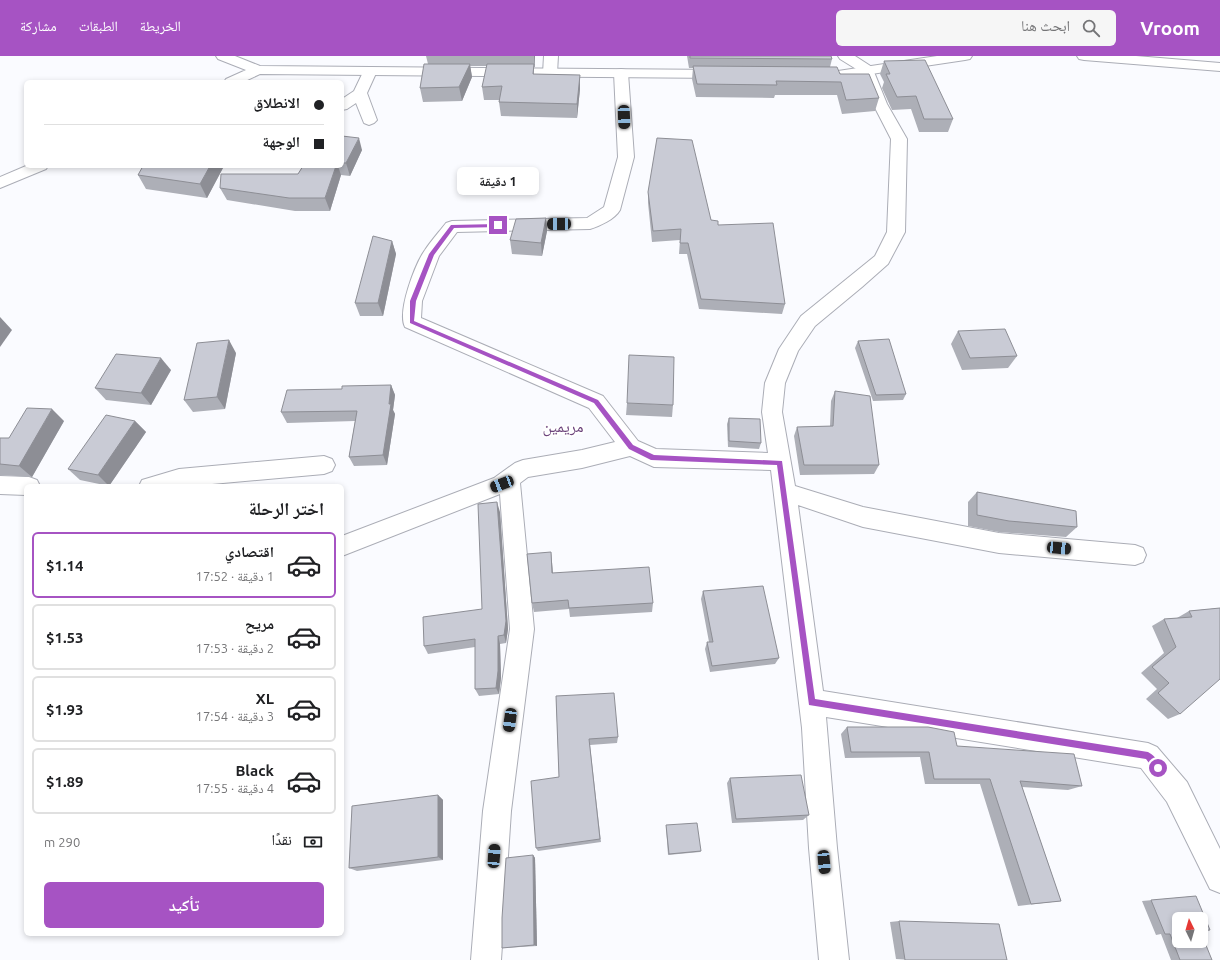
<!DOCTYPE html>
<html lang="ar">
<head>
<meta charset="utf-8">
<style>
  body { margin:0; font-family:Ubuntu,"Noto Naskh Arabic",sans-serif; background:#f6f6f6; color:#202124; direction:rtl; height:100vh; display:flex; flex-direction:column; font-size:15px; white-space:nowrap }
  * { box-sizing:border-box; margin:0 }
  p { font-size:13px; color:#757577 }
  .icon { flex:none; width:22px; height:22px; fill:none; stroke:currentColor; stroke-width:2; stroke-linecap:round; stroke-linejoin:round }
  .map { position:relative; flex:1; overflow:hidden; direction:ltr }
  .drawer { position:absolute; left:24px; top:428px; width:320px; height:452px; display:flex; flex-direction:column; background:#fff; border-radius:6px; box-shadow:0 2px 6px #0003; direction:rtl }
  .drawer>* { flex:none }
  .guide { position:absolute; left:24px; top:24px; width:320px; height:88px; border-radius:6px; box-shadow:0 2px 6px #0003; direction:rtl; display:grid; align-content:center; height:88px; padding:0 20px; background:#fff }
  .needle { width:26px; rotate:355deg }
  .tools { position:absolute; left:1172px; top:856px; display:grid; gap:8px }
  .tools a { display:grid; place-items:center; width:36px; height:36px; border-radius:6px; background:#fff; box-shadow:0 2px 6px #0003; font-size:20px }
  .end { position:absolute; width:18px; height:18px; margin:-9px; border:5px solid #a653c3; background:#fff; box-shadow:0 0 0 2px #fff }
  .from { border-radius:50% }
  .bubble { position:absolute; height:28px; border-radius:6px; background:#fff; box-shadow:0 2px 6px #0003; font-size:13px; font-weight:700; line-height:28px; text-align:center; direction:rtl }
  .car { position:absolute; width:12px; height:24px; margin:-12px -6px; border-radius:5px; box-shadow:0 0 3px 1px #0007; background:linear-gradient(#222 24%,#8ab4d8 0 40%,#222 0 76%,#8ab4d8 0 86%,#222 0) }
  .guide b { display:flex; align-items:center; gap:14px; height:38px; font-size:15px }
  .guide b+b { border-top:1px solid #e0e0e0 }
  .guide i { width:10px; height:10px; background:#202124 }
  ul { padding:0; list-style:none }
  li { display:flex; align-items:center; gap:12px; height:66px; margin:0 8px 6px; padding:0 12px; border:2px solid #e0e0e0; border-radius:6px }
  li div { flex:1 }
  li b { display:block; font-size:15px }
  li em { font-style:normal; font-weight:700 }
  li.current { border-color:#a653c3 }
  li>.icon { width:36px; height:36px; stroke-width:1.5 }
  h2 { padding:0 20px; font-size:18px; line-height:48px }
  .pay { display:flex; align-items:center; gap:10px; height:44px; padding:0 20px; font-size:15px }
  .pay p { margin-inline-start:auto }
  .primary-button { display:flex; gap:8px; margin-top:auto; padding:8px 20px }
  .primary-button a { flex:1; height:46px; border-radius:6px; background:#a653c3; color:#fff; font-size:16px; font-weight:700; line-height:46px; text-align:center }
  header { display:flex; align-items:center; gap:24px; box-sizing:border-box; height:56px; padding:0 20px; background:#a653c3; color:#fff }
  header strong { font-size:19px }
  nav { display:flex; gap:22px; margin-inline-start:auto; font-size:14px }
  .search { width:280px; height:36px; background:#f6f6f6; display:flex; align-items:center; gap:10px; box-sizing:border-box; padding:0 14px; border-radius:6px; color:#757577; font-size:15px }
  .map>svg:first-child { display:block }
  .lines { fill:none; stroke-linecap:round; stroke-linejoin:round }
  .minor-casing { stroke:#abadb6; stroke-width:2 }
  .tertiary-casing { stroke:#abadb6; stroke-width:2 }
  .minor { fill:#fff; fill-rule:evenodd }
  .tertiary { fill:#fff; fill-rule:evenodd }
  .wall { fill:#adafb7 }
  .shaded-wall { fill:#8d8e95 }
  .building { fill:#c9cbd5; stroke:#8d8e95 }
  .route { fill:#a653c3 }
  .labels { text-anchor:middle; stroke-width:4; stroke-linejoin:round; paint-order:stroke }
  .quarter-label { font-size:16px; fill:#6c437b; stroke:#fff }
</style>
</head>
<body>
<header>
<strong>Vroom</strong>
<div class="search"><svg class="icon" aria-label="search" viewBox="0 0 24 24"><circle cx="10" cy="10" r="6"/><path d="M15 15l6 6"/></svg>ابحث هنا</div>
<nav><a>الخريطة</a><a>الطبقات</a><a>مشاركة</a></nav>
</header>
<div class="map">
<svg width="1220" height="904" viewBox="0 0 1220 904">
  <rect width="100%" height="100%" fill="#fafbff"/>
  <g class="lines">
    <defs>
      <g id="minor">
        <polygon points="544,0 558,0 557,17 555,20 550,21 545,20 543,17"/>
        <path d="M838 0H855L872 11 887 48 907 83 905 176 888 208 862 231 815 270 798 295 785 327 782 356 795 430 863 451 999 477 1135 489 1143 492 1146 499 1143 506 1135 509 999 497 863 471 798 449 823 635 1148 687 1157 691 1187 726 1220 793V837L1210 833 1167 746 1141 712 826 661 837 792 849 904H819L809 792 802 672 771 414 654 411 630 400 582 412 528 421 520 427 534 573 511 755 501 904H471L483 755 510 573 500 438 342 500V480L494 422 515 407 523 404 582 394 615 386 589 352 405 271C397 256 415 208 425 194 431 185 439 176 446 167L452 165 587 162 604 151 618 101 614 17 616 14 621 13 626 14 628 17 634 101 620 154C615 163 600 170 590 173L457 176 439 200 422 245 421 262 603 340 638 385 656 393 768 397 762 356 765 327 779 293 801 260 875 200 887 176 891 83 873 48 861 16 840 3Z"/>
        <polygon points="370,11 375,12 377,15 367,37 377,64 374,67 369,69 364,67 356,47 347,53 342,54 342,43 354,35 365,12"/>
        <polygon points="324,400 332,403 335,409 332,415 324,418 190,430 139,430 142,424 179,413"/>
        <polygon points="0,420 29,421 37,424 40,430 26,430 26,439 0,438"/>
      </g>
      <g id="tertiary">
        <polygon points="216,0 235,0 260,10 723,14 728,15 730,18 728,21 723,22 260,18 243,26 224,26 226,23 246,14 218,3"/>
        <polygon points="937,0 972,0 970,3 965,4 838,23 808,21 806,18 808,15 813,14 838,15"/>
        <polygon points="1077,0 1136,0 1220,7 1220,15 1084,4 1079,3"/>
        <polygon points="26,110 48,110 46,113 0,132 0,121"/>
      </g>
    </defs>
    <use href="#minor" class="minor-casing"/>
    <use href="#tertiary" class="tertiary-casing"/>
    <use href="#minor" class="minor"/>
    <use href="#tertiary" class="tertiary"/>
  </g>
  <g class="wall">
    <polygon points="426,0 535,0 535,11 534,11 534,18 580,19 580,33 577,62 501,60 499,46 499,44 484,44 482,31 487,10 470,10 472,21 462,45 423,46 420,32 428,8"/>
    <polygon points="687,0 831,0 832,3 830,11 879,42 875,55 842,58 837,39 775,39 774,42 696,41 692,23 693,12 689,12"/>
    <polygon points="884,5 953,63 948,76 919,76 911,53 892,54 882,32 884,26 880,18"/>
    <polygon points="342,80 362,94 350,120 341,119 330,155 295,155 227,144 220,132 298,118 303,110 342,110"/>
    <polygon points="140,110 224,110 207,142 146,133 138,119 142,113"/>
    <polygon points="648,136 711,164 718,169 785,248 782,258 699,253 687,198 679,198 680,184 652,186 648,147"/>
    <polygon points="546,162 547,175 542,200 512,198 510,184"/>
    <polygon points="392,185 396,198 383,260 360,260 355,247"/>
    <polygon points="958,275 1017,300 1008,312 962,314 951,288"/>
    <polygon points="858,285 906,338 903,344 873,345 855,292"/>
    <polygon points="236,297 225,353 193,356 184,344"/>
    <polygon points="171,314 151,349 106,344 95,332"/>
    <polygon points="391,329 395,339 393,354 395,358 387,409 354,410 349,401 355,365 287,367 281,356 342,333"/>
    <polygon points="835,335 879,409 874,418 800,419 794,380 797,371 830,370 831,345"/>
    <polygon points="627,347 673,349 672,361 626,359"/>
    <polygon points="729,362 761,387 759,393 728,391 727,368"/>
    <polygon points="64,365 32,421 0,419 0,382 9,382"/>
    <polygon points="135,365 146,376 109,430 80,424 68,413"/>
    <polygon points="977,436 1077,471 1066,481 999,476 968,470 968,446"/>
    <polygon points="500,456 508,573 506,587 500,588 501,622 499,638 479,640 475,633 475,591 428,598 424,590 482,553"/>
    <polygon points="551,496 553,517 653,547 652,556 570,561 569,553 534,556 532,547"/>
    <polygon points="703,535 779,602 775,608 710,616 705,593 707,586 709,586 701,543"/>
    <polygon points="1220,552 1180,658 1168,663 1146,643 1157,633 1141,617 1164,597 1152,570 1164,563 1177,562 1189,555"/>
    <polygon points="556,640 618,681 617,687 590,689 601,786 538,795 536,792 559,721"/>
    <polygon points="847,671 957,690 1082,730 1068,734 1022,731 1061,845 1018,850 980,728 925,728 920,701 845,702 841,678"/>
    <polygon points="730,722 809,759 803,764 732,767 727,727"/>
    <polygon points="438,739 443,744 443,804 357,815 349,812"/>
    <polygon points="666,769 701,795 700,796 668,799 666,771"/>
    <polygon points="533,799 535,802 537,890 502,892"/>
    <polygon points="1196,840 1179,863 1212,904 1171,904 1161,878 1156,879 1142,845"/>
    <polygon points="899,865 911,904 896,903 890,866"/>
  </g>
  <g class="shaded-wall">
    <polygon points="534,0 535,0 535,11"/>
    <polygon points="470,8 472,21 462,45 459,31"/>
    <polygon points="580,19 580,33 577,62 577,48"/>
    <polygon points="359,82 362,94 350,120 346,107"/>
    <polygon points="210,110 224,110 207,142 200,128"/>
    <polygon points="336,110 338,110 341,119 330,155 325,142"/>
    <polygon points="546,162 547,175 542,200 541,187"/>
    <polygon points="392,185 396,198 383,260 378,247"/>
    <polygon points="0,261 12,274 0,291"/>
    <polygon points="229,284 236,297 225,353 217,341"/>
    <polygon points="161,302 171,314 151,349 141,337"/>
    <polygon points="391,329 395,339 393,354 395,358 387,409 383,399 389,348"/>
    <polygon points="52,353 64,365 32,421 19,410"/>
    <polygon points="135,365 146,376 109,430 98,419"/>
    <polygon points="497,446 500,456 508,573 506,587 504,579"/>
    <polygon points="551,496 552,506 553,526 552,517"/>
    <polygon points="498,580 500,588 501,622 499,638 496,632"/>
    <polygon points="438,739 443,744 443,804 438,801"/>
    <polygon points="533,799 535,802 537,890 534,889"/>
  </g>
  <g class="building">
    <polygon points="690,0 831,0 832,3 690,2"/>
    <polygon points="925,4 953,63 924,63 916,40 897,41 886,18 890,18 884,5"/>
    <polygon points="424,8 470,8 459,31 420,32"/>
    <polygon points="487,8 534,8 533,18 580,19 577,48 499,46 502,30 482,31"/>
    <polygon points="693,10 837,11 840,18 869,18 879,42 846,44 841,26 776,25 777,29 697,28"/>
    <polygon points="342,80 359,82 346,107 342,107"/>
    <polygon points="657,82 692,84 711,164 718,165 718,169 773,167 785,248 701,243 688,187 680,187 681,173 653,175 648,136"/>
    <polygon points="143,110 210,110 200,128 138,119"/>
    <polygon points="303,110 336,110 325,142 289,142 220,132 221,118 298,118"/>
    <polygon points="546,162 541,187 510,184 516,163"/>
    <polygon points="373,180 392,185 378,247 355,247"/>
    <polygon points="1005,273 1017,300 970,302 958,275"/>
    <polygon points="889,283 906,338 876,339 858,285"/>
    <polygon points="229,284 217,341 184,344 197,287"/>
    <polygon points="116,298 161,302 141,337 95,332"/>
    <polygon points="629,299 674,301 673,349 627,347"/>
    <polygon points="391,329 389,348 391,348 383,399 349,401 357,355 281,356 287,334 342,333 342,330"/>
    <polygon points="835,335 870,340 879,409 804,409 797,371 833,370"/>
    <polygon points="27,352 52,353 19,410 0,408 0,382 9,382"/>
    <polygon points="106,359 135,365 98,419 68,413"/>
    <polygon points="729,362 760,363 761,387 729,385"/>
    <polygon points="977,436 1076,455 1077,471 1009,465 977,459"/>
    <polygon points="497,446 506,565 504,579 498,580 498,615 496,632 475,633 475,583 424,590 423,561 482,553 478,448"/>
    <polygon points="551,496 552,517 649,511 653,547 569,552 568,544 532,547 527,498"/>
    <polygon points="763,530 779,602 712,610 707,586 713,586 703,535"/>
    <polygon points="1220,552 1220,623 1180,658 1158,637 1169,627 1152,611 1176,591 1164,563 1192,561 1189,555"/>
    <polygon points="614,637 618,681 589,683 600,783 536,792 531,725 559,721 556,640"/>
    <polygon points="847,671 928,671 954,676 957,690 1074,698 1082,730 1020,725 1061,845 1031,848 990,723 934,723 929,696 851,696"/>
    <polygon points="801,719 809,759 736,763 730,722"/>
    <polygon points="438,739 438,801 349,812 352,750"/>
    <polygon points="697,767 701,795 669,798 666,769"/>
    <polygon points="533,799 534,889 502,892 502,862 506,802"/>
    <polygon points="1196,840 1210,874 1201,875 1201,863 1179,863 1179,885 1201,885 1201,877 1212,904 1180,904 1170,878 1165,878 1151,844"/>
    <polygon points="899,865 999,868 1007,904 905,904"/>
  </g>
  <path class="route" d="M498 168 501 169 500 171 454 172 434 199 416 245 414 265 598 344 633 389 654 399 782 405 815 643 1148 696C1154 699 1162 708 1160 715H1155L1146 703 809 649 777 409 651 404 629 393 594 347 410 267V245L429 198 451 169Z"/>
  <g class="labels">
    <g class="quarter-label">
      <text x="563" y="376">مريمين</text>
    </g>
  </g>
</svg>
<div class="tools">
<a><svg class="needle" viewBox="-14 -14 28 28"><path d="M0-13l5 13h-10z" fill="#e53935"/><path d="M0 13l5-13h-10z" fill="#757577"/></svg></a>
</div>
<i class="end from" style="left:1158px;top:712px"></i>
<i class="end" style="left:498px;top:169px"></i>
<div class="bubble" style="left:457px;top:111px;width:82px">1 دقيقة</div>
<i class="car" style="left:624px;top:61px;rotate:178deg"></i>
<i class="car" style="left:559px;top:168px;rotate:269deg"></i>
<i class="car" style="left:502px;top:428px;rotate:249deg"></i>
<i class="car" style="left:1059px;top:492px;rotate:95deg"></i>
<i class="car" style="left:510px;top:664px;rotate:188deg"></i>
<i class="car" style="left:494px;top:800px;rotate:4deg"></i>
<i class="car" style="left:824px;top:806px;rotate:175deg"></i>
<div class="guide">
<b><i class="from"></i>الانطلاق</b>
<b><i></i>الوجهة</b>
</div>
<section class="drawer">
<h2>اختر الرحلة</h2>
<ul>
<li class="current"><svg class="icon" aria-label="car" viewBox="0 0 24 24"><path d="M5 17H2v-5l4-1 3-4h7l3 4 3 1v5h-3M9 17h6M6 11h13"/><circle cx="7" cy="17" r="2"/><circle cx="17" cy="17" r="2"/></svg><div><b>اقتصادي</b><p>1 دقيقة · 17:52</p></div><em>$1.14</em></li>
<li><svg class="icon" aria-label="car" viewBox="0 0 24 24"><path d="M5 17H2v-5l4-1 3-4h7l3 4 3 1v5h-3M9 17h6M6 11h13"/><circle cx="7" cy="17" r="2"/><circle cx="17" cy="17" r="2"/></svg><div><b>مريح</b><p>2 دقيقة · 17:53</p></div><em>$1.53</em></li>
<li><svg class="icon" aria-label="car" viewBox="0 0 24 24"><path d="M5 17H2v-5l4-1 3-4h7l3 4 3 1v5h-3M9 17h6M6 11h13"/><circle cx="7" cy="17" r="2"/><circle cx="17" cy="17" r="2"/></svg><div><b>XL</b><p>3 دقيقة · 17:54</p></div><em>$1.93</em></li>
<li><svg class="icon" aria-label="car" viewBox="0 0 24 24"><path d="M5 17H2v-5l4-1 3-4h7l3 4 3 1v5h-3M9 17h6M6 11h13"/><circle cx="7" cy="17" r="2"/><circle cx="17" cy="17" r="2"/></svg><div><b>Black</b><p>4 دقيقة · 17:55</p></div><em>$1.89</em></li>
</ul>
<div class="pay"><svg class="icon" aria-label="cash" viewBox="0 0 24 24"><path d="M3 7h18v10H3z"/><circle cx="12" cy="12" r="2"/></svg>نقدًا<p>290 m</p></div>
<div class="primary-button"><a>تأكيد</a></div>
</section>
</div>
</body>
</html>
